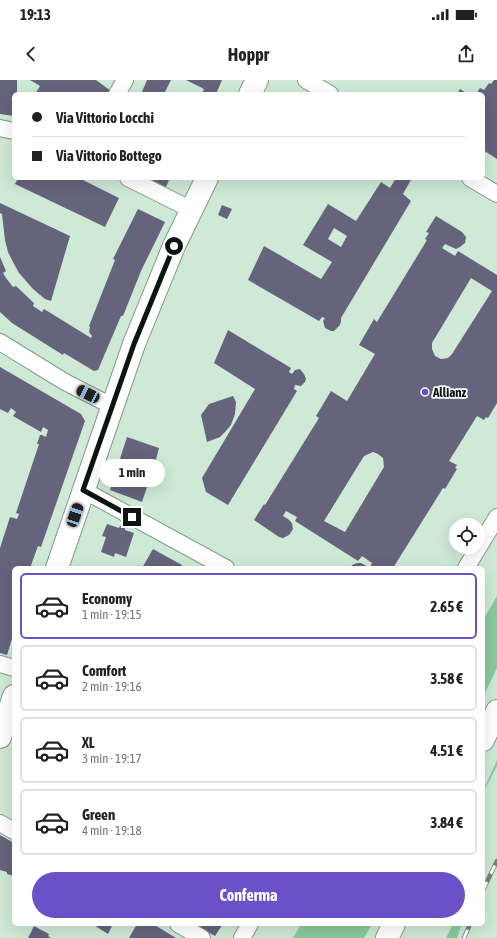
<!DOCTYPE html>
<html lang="it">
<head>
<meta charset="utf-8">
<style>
  body { margin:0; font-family:"Asap Condensed",sans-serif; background:#f2f2f2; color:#222; height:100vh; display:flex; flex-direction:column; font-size:15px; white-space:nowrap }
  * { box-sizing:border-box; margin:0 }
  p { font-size:13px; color:#767676 }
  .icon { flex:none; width:22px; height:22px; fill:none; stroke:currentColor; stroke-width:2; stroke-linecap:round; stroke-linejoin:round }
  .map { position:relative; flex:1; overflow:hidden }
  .panel { position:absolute; left:12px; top:486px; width:473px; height:360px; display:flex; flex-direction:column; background:#fff; border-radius:6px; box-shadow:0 4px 16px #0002 }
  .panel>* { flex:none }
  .hud { position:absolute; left:12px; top:12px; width:473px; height:88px; border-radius:6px; box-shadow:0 4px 16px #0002; display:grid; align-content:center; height:88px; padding:0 20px; background:#fff }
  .fabs { position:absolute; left:449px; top:438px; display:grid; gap:8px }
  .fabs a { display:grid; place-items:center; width:36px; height:36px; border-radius:50%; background:#fff; box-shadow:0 4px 16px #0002; font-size:20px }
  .end { position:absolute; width:18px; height:18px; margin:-9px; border:5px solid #0c150f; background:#fff; box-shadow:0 0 0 2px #fff }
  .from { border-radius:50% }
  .bubble { position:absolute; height:28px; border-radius:14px; background:#fff; box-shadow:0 4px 16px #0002; font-size:13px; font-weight:700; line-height:28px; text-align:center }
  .car { position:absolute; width:12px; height:24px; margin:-12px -6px; border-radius:5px; box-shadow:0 0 3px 1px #0007; background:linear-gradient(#222 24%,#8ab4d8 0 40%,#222 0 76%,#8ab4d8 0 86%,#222 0) }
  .hud b { display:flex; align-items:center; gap:14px; height:38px; font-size:15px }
  .hud b+b { border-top:1px solid #e0e0e0 }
  .hud i { width:10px; height:10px; background:#222 }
  ul { padding:7px 0 0; list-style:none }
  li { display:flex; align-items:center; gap:12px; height:66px; margin:0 8px 6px; padding:0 12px; border:2px solid #e0e0e0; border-radius:6px }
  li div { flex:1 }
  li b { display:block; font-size:15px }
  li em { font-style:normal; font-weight:700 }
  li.selected { border-color:#6a51ca }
  li>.icon { width:36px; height:36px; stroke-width:1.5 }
  .primary-button { display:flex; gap:8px; margin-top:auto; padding:8px 20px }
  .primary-button a { flex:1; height:46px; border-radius:24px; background:#6a51ca; color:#fff; font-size:16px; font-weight:700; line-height:46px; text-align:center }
  .status { display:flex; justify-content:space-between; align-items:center; height:28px; padding:0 20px; background:#fff; direction:ltr }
  .status svg { height:11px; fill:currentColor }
  header { display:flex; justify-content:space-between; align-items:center; height:52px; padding:0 20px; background:#fff; font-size:18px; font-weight:700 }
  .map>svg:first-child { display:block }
  .green { fill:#8ac99d }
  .building { fill:#66647d; fill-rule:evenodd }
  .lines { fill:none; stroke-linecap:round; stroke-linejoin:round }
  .minor-casing { stroke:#819a88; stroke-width:18 }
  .secondary-casing { stroke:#819a88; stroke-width:24 }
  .primary-casing { stroke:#819a88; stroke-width:24 }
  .minor { stroke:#fff; stroke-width:16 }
  .secondary { stroke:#fff; stroke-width:22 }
  .primary { stroke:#fff; stroke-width:22 }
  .rail-casing { stroke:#728477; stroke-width:4.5 }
  .rail { stroke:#fff; stroke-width:3; stroke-dasharray:9; stroke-linecap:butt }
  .route { stroke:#0c150f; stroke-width:5 }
  .poi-dot { fill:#6a51ca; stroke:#fff; stroke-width:1.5 }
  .labels { text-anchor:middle; stroke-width:3.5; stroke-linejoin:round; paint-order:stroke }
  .poi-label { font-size:13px; font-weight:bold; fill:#0c150f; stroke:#fff; text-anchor:start }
</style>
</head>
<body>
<div class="status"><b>19:13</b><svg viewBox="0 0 49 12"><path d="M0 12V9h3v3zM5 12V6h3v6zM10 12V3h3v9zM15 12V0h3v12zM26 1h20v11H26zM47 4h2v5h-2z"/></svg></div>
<header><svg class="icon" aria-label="back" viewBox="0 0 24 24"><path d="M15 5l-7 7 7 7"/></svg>Hoppr<svg class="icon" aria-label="share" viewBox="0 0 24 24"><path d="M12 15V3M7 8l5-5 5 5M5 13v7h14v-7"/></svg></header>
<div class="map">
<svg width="497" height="858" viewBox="0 0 497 858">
  <rect width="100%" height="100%" fill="#cee9d6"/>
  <g class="green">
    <polygon points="497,516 497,588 483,617 483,540"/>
    <polygon points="497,680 497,686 483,713 483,711"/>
    <polygon points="301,844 372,844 364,858 293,858"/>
    <polygon points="453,844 462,844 457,858 446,858"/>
  </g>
  <g class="building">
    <polygon points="0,0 17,0 17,14 14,14 14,36 0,34"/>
    <polygon points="30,0 96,0 111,11 109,14 35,14 40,6"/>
    <polygon points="147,0 171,0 164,14 141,14"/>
    <polygon points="186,0 222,0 216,14 202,14 204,9"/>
    <polygon points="494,0 497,0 497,79 483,70 483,14 476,14 480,8 484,10 489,3 491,4"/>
    <polygon points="460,9 468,14 457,14"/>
    <polygon points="18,98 79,98 119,118 105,147 15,104"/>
    <polygon points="147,98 170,98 166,107"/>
    <path d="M396 98H412L403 114 411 121 341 238V241L340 245 334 251H331L325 248 323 241 325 238 322 237 319 241 248 200 264 166 321 199 332 182 303 165 328 124 356 141 381 102 390 108ZM334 148 347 156 341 167 328 159Z"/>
    <polygon points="0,123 70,156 51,221 45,219 33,209 19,193 14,184 8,172 5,160 2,134 0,133"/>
    <polygon points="222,125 232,129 227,139 218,135"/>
    <polygon points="138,129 165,142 141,191 123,236 121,236 98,290 94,291 64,273 63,275 12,243 0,232 0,177 6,191 3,193 6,198 13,207 16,206 34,223 33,226 42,232 44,229 91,258 92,256 89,252 90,247 89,246 115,180 113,179"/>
    <path d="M436 136 462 152 466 157 465 163 460 167 456 169 445 164 442 168 455 176 458 171 497 195V323L488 338 486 337 484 340 477 336 449 381 457 385 455 388 457 389 445 409 443 408 393 488H351L352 485 357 483H361L370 488 372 483 362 476 358 481 295 441 297 437 286 431 283 436 288 439 292 443 293 449 289 455 283 458 279 457 254 440 264 424 265 425 319 338 316 336 331 311 347 321 375 274 359 265 374 239 377 242 427 160 425 159 429 153 426 152ZM471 198 492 211 452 274 448 278 441 279 435 276 432 269V263ZM373 372 378 374 383 378 384 387 345 452 324 441 364 376Z"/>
    <polygon points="228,250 291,288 289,292 292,294 295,290 300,289 304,294 306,299 305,302 301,306 295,305 294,309 297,311 228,425 206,412 202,398 255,309 214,283"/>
    <polygon points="0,287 81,334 85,341 41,467 38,466 30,488 14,488 14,552 7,575 0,573 0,468 10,437 17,439 19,434 16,433 39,364 37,364 40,355 42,355 46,357 48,350 43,347 41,352 13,336 16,332 11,328 8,333 0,329"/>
    <polygon points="233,316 236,322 235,334 231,345 225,352 220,357 207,362 201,335 209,324"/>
    <polygon points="127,357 159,368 153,391 149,389 145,403 148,404 142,422 110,410"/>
    <polygon points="107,444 119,448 120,446 125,448 125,450 134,453 126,477 115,473 114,477 101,472 106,457 102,456"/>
    <polygon points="153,469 182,485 180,488 142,488"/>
    <polygon points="0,755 14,763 14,796 7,794 7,792 0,790"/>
    <polygon points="92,844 113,844 108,854"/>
    <polygon points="137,844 153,844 176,858 129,858"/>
    <polygon points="194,844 223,844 215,856"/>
    <polygon points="34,846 49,854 48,856 51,858 28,858"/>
  </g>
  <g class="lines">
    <defs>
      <g id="minor">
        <polyline points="306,0 330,14"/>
        <polyline points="117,14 125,0"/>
        <polyline points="0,48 14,51"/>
        <polyline points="128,98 192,130"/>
        <polyline points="470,98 497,114"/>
        <polyline points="0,262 65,302 112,326"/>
        <polyline points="83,410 226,488"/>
        <polyline points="466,488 497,437"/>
        <polyline points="0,584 14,588"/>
        <polyline points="0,743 14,751"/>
        <polyline points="178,844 202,858"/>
        <polyline points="242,858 250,844"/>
      </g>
      <g id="secondary">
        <polyline points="250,14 257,0"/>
        <polyline points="57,488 134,264 174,166 207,98"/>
        <polyline points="0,657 14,616"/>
      </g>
      <g id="primary">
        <polyline points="483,660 497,631"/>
        <polyline points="387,858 394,844"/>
      </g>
    </defs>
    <use href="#minor" class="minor-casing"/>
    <use href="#secondary" class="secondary-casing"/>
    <use href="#primary" class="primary-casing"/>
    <use href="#minor" class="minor"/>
    <use href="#secondary" class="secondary"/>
    <use href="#primary" class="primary"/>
    <defs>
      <g id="rail">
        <polyline points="483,810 497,781"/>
        <polyline points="464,858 470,844"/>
      </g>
    </defs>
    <use href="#rail" class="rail-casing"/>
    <use href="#rail" class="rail"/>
  </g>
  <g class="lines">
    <polyline class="route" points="132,437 83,410 134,264 174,166"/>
  </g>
  <circle class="poi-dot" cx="425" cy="312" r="4"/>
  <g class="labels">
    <g class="poi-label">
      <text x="433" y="317">Allianz</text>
    </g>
  </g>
</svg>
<div class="fabs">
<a><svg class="icon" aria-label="locate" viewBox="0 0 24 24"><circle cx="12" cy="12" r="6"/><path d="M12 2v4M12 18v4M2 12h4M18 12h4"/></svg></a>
</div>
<i class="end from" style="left:174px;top:166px"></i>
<i class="end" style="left:132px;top:437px"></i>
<div class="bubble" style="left:99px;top:379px;width:66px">1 min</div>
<i class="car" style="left:88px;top:314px;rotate:297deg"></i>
<i class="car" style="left:75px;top:435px;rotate:19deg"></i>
<div class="hud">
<b><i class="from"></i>Via Vittorio Locchi</b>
<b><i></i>Via Vittorio Bottego</b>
</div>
<section class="panel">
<ul>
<li class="selected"><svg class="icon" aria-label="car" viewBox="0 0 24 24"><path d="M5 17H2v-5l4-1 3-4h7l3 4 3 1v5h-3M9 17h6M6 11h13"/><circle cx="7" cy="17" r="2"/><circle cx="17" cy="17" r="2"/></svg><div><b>Economy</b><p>1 min · 19:15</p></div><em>2.65 €</em></li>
<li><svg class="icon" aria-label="car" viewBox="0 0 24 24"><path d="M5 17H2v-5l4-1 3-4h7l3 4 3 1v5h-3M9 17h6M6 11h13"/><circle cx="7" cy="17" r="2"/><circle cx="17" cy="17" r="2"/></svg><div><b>Comfort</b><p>2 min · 19:16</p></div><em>3.58 €</em></li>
<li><svg class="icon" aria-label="car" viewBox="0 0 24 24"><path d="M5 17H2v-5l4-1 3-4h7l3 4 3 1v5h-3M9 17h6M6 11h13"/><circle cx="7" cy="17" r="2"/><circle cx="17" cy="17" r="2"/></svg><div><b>XL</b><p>3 min · 19:17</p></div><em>4.51 €</em></li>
<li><svg class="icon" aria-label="car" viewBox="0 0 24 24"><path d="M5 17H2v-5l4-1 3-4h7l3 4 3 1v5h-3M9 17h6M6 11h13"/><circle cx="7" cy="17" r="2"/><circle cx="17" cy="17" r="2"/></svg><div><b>Green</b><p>4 min · 19:18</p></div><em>3.84 €</em></li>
</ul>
<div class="primary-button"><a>Conferma</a></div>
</section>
</div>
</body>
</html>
